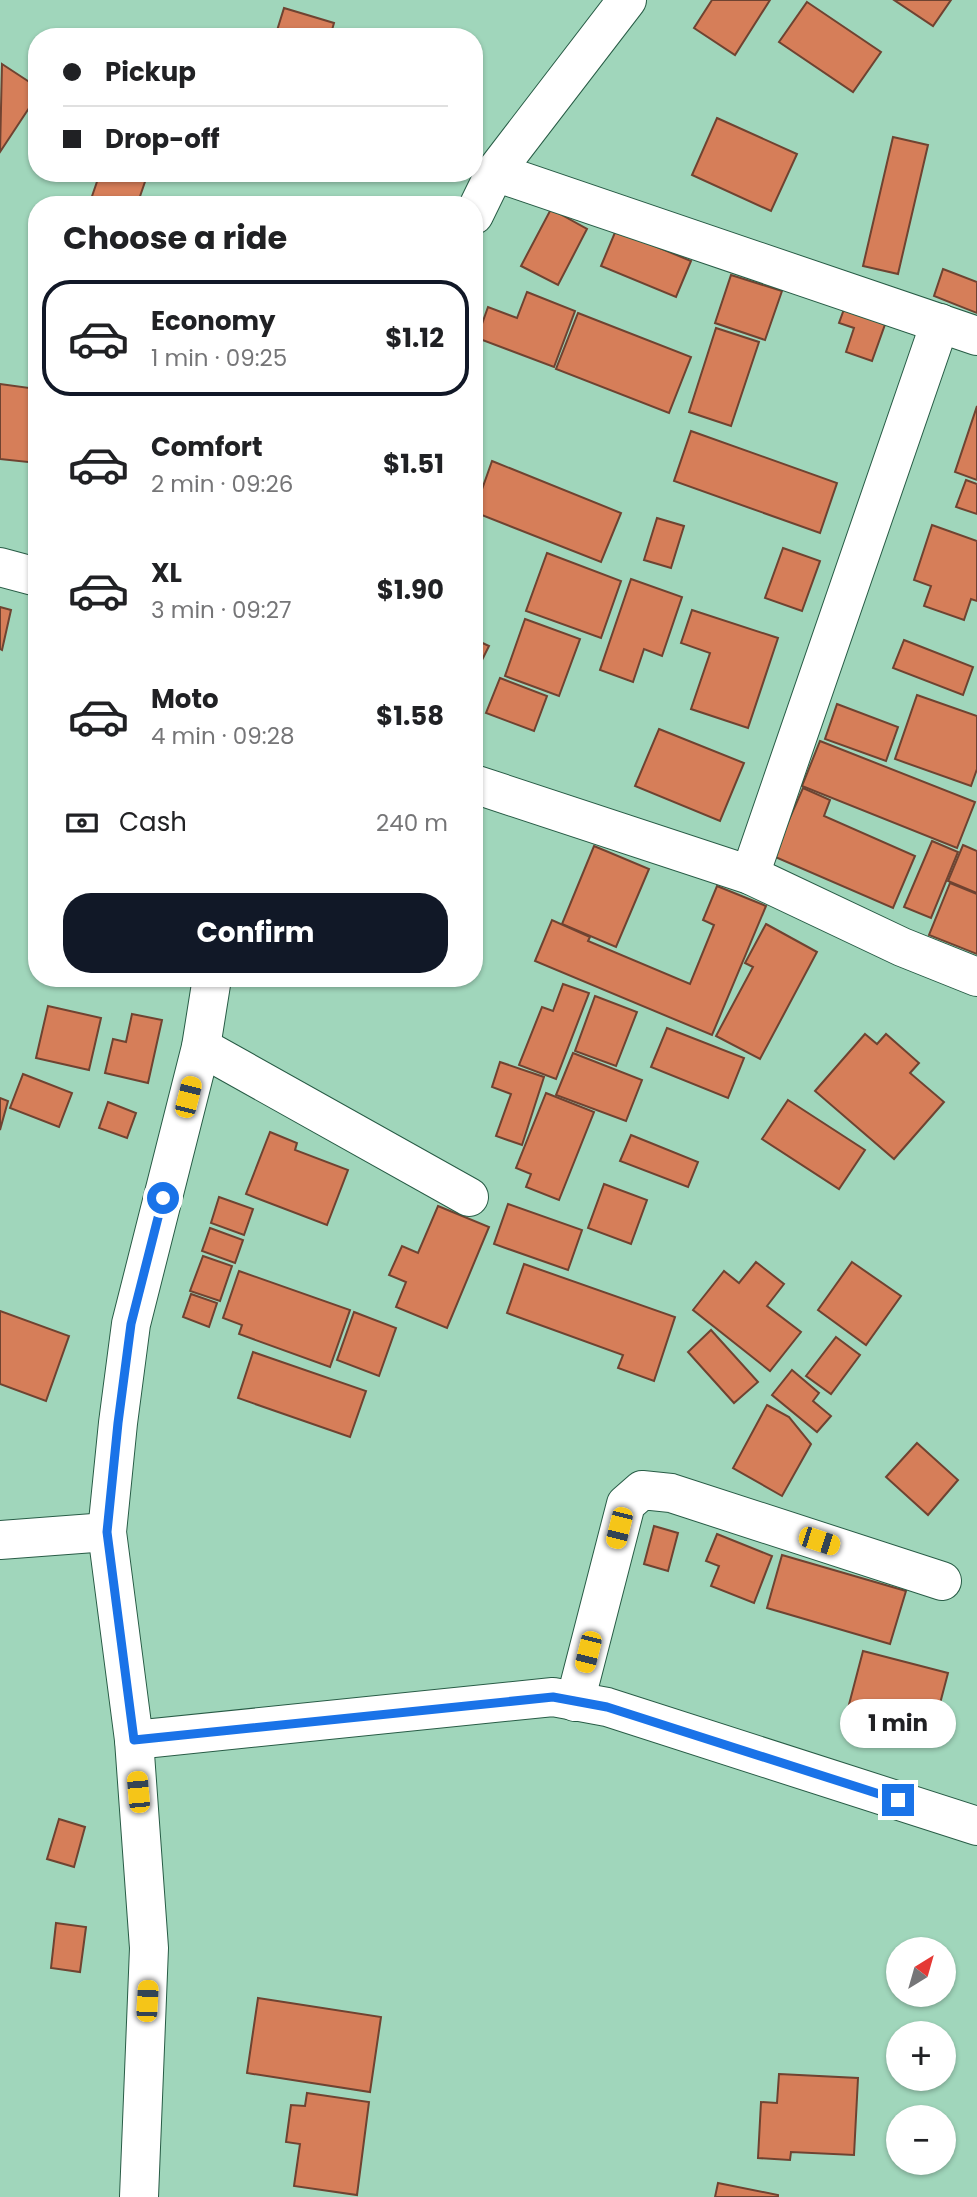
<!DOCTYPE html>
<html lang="en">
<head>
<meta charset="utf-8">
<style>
  body { margin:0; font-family:Poppins,sans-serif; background:#f6f6f6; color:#202124; height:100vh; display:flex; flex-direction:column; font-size:26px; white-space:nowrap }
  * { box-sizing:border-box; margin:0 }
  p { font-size:23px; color:#757577 }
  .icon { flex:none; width:38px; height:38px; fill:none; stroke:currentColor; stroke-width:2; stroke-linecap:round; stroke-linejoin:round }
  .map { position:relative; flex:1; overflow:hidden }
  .sheet { position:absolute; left:28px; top:196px; width:455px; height:791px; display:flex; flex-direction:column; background:#fff; border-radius:28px; box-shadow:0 2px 5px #0004 }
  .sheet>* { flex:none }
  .guide { position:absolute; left:28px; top:28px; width:455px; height:154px; border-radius:28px; box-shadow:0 2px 5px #0004; display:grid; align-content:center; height:154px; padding:0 35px; background:#fff }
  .needle { width:46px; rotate:37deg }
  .buttons { position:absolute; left:886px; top:1937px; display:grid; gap:14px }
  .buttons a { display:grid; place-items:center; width:70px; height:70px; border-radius:50%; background:#fff; box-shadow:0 2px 5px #0004; font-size:35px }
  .end { position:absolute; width:32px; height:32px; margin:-16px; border:9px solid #1a73e8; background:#fff; box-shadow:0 0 0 4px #fff }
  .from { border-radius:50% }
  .bubble { position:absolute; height:49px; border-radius:24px; background:#fff; box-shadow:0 2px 5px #0004; font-size:23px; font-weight:700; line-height:49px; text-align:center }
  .car { position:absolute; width:21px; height:42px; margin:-21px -10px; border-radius:9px; box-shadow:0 0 5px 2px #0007; background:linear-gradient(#f5c518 24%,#345 0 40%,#f5c518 0 76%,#345 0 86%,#f5c518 0) }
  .guide b { display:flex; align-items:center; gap:24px; height:66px; font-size:26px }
  .guide b+b { border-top:2px solid #e0e0e0 }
  .guide i { width:18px; height:18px; background:#202124 }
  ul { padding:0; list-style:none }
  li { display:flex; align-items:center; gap:21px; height:116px; margin:0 14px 10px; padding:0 21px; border:4px solid transparent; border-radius:28px }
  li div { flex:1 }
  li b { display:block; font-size:26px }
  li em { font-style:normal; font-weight:700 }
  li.selected { border-color:#111827 }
  li>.icon { width:63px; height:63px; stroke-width:1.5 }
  h2 { padding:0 35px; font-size:32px; line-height:84px }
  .pay { display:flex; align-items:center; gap:18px; height:77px; padding:0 35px; font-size:26px }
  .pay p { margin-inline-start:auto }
  .primary-button { display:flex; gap:14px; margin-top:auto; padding:14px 35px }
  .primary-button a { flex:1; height:80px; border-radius:28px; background:#111827; color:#fff; font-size:28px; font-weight:700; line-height:80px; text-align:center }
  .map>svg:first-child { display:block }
  .building { fill:#d67e59; stroke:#6f4331; stroke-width:2 }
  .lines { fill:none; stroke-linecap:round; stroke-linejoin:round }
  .minor-casing { stroke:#285c46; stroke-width:40 }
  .minor { stroke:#fff; stroke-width:38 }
  .route { stroke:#1a73e8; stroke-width:9 }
</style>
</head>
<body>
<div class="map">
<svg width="977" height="2197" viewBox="0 0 977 2197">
  <rect width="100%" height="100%" fill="#a0d6bb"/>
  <g class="building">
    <polygon points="712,0 770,0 735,55 694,28"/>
    <polygon points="894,0 951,0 933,26"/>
    <polygon points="807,2 881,52 853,92 779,42"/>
    <polygon points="284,8 334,23 330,37 275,37"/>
    <polygon points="2,64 37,87 37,96 0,152"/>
    <polygon points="717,118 797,154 771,211 692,175"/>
    <polygon points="893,137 928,145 898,274 863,266"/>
    <polygon points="100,173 148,173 137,205 89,205"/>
    <polygon points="551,209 587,229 558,285 521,266"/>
    <polygon points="616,230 691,261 676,297 601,266"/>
    <polygon points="943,269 977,282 977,313 934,296"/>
    <polygon points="731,275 782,291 765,340 715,323"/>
    <polygon points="527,292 575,311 554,367 477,338 488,307 517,318"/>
    <polygon points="847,301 888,316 872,361 846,352 854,328 839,323"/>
    <polygon points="578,313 691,357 669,413 556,369"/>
    <polygon points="716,328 759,342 731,426 689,412"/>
    <polygon points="0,384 37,389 37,463 0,459"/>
    <polygon points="977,406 977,480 955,472"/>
    <polygon points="691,431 837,483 820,533 674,481"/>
    <polygon points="492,461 621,513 601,562 474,512"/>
    <polygon points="966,480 977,484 977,514 956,507"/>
    <polygon points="657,518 684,526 671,568 644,560"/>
    <polygon points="932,525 977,541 977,601 971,599 964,620 924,606 931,586 914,580"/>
    <polygon points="783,548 820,561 802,611 765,598"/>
    <polygon points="547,553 621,581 601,638 526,611"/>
    <polygon points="631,579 682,597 662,656 644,649 633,682 600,670"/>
    <polygon points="0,607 11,610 2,650 0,649"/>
    <polygon points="692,610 778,638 748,728 691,709 710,653 681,643"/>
    <polygon points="525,619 580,639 559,696 505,676"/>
    <polygon points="474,639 489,646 474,676"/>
    <polygon points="904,640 973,667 963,695 893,668"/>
    <polygon points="500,678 547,696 534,731 486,713"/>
    <polygon points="917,695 977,716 977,769 971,786 895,759"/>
    <polygon points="837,704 898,727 886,761 825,739"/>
    <polygon points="659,729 744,763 720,821 635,786"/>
    <polygon points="820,741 975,802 957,848 802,786"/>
    <polygon points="803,788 830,800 824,816 915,856 893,908 773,856"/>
    <polygon points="932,841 958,852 931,918 904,907"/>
    <polygon points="963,845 977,851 977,893 948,881"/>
    <polygon points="594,846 649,869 616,947 562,924"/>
    <polygon points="950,883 977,894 977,954 929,935"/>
    <polygon points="717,886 766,906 712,1035 535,961 552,920 590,937 588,941 690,984 714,925 703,920"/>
    <polygon points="766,924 817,952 760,1059 716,1036 753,967 745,963"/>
    <polygon points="563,984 589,993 556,1079 519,1065 542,1007 553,1011"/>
    <polygon points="595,996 637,1012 616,1066 575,1051"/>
    <polygon points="48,1006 101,1018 89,1070 36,1058"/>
    <polygon points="132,1014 162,1020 148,1083 105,1073 113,1039 126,1042"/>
    <polygon points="667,1028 744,1058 728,1098 651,1067"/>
    <polygon points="865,1034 877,1044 886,1034 919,1063 910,1073 944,1102 894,1159 815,1091"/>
    <polygon points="573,1053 642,1080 626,1121 556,1095"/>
    <polygon points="500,1062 544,1077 522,1145 496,1136 511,1094 492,1087"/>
    <polygon points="23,1074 72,1093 59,1127 10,1108"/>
    <polygon points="546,1093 594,1112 559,1200 526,1187 531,1174 516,1168"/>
    <polygon points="0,1098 8,1101 0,1130"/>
    <polygon points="788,1100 865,1150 839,1189 762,1139"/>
    <polygon points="108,1102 136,1113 127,1138 99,1128"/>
    <polygon points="270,1132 297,1143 295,1150 348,1170 327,1225 246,1194"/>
    <polygon points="631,1135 698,1162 688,1187 620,1161"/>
    <polygon points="604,1184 647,1200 631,1244 588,1228"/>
    <polygon points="219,1197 253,1209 244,1235 211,1223"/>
    <polygon points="508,1204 582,1230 568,1270 494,1244"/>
    <polygon points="438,1206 489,1227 447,1328 396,1307 406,1282 389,1275 402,1246 418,1253"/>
    <polygon points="210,1228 243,1240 235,1263 202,1251"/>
    <polygon points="203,1256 232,1266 220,1301 190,1291"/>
    <polygon points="756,1262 784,1284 767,1306 801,1332 770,1371 693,1310 724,1271 739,1283"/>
    <polygon points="852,1262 901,1296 866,1345 818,1310"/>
    <polygon points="524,1264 675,1317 654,1381 618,1368 623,1355 507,1313"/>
    <polygon points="239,1271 350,1310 330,1367 239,1334 242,1325 223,1318"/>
    <polygon points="191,1294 217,1303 209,1327 183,1317"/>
    <polygon points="0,1311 69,1336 46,1401 0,1384"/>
    <polygon points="354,1312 396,1328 379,1376 337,1360"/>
    <polygon points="711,1330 758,1382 734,1403 688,1352"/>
    <polygon points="836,1337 860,1355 831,1394 806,1376"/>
    <polygon points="253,1352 366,1391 350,1437 238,1398"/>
    <polygon points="792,1370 819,1393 813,1401 831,1416 817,1432 772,1395"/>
    <polygon points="767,1405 789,1417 811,1444 782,1496 733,1468"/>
    <polygon points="917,1443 958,1480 928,1515 886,1477"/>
    <polygon points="654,1526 678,1533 668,1571 644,1564"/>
    <polygon points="717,1534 772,1556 754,1603 711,1586 719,1566 706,1561"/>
    <polygon points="782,1555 906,1591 890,1644 767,1608"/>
    <polygon points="863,1651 948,1673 931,1738 846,1716"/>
    <polygon points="59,1819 85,1827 74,1867 47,1859"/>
    <polygon points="56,1923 86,1927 80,1972 51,1968"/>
    <polygon points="258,1998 381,2017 370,2092 247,2073"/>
    <polygon points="779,2074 858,2078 854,2155 791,2152 790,2160 758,2158 761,2102 777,2103"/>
    <polygon points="307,2093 369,2102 357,2195 294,2186 300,2144 286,2142 291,2105 305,2106"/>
    <polygon points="718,2183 778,2195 778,2197 715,2197"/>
  </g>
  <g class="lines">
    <defs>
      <g id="minor">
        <polyline points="495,172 977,336"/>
        <polyline points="474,215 495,172 627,0"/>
        <polyline points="0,567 37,577"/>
        <polyline points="474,784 750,875 902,947 977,977"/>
        <polyline points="750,875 940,323"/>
        <polyline points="201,1047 469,1197"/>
        <polyline points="0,1540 107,1532"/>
        <polyline points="575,1702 626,1504 642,1490 671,1493 942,1581"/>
        <polyline points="134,1740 553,1697 607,1707 977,1826"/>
        <polyline points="139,2197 149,1948 134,1740 107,1532 118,1423 131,1324 201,1047 212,978"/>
      </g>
    </defs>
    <use href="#minor" class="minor-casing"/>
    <use href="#minor" class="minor"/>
  </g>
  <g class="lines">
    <polyline class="route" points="163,1198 131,1324 118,1423 107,1532 134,1740 553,1697 607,1707 898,1800"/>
  </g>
</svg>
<div class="buttons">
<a><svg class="needle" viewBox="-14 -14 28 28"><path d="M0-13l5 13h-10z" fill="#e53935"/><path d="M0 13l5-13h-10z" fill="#757577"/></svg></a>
<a>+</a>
<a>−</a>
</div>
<i class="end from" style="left:163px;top:1198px"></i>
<i class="end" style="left:898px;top:1800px"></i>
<div class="bubble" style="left:840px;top:1699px;width:116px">1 min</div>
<i class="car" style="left:188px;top:1097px;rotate:14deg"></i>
<i class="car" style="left:619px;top:1528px;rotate:194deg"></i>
<i class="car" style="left:819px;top:1541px;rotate:108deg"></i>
<i class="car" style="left:588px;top:1652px;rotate:194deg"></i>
<i class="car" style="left:138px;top:1792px;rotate:355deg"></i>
<i class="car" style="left:147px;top:2001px;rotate:3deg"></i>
<div class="guide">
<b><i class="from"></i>Pickup</b>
<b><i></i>Drop-off</b>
</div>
<section class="sheet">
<h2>Choose a ride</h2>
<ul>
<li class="selected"><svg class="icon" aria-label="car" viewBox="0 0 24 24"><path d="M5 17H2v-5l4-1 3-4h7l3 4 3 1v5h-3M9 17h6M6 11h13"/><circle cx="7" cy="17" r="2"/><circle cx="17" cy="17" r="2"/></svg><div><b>Economy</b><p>1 min · 09:25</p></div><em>$1.12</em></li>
<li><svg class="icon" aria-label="car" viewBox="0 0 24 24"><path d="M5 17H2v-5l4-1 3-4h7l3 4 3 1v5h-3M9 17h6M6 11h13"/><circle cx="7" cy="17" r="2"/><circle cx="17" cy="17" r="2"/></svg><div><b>Comfort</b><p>2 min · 09:26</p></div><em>$1.51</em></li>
<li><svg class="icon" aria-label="car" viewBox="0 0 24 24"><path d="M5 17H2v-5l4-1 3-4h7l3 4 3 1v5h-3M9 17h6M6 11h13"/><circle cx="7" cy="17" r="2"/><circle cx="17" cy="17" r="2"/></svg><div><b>XL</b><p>3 min · 09:27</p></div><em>$1.90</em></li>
<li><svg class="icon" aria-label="car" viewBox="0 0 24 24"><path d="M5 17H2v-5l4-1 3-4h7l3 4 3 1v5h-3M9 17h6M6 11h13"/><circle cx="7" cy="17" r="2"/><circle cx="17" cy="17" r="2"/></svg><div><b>Moto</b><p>4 min · 09:28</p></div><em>$1.58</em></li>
</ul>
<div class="pay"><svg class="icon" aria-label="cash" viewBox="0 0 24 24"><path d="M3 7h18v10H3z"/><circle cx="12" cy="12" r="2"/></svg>Cash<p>240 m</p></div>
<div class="primary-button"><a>Confirm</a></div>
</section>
</div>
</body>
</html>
